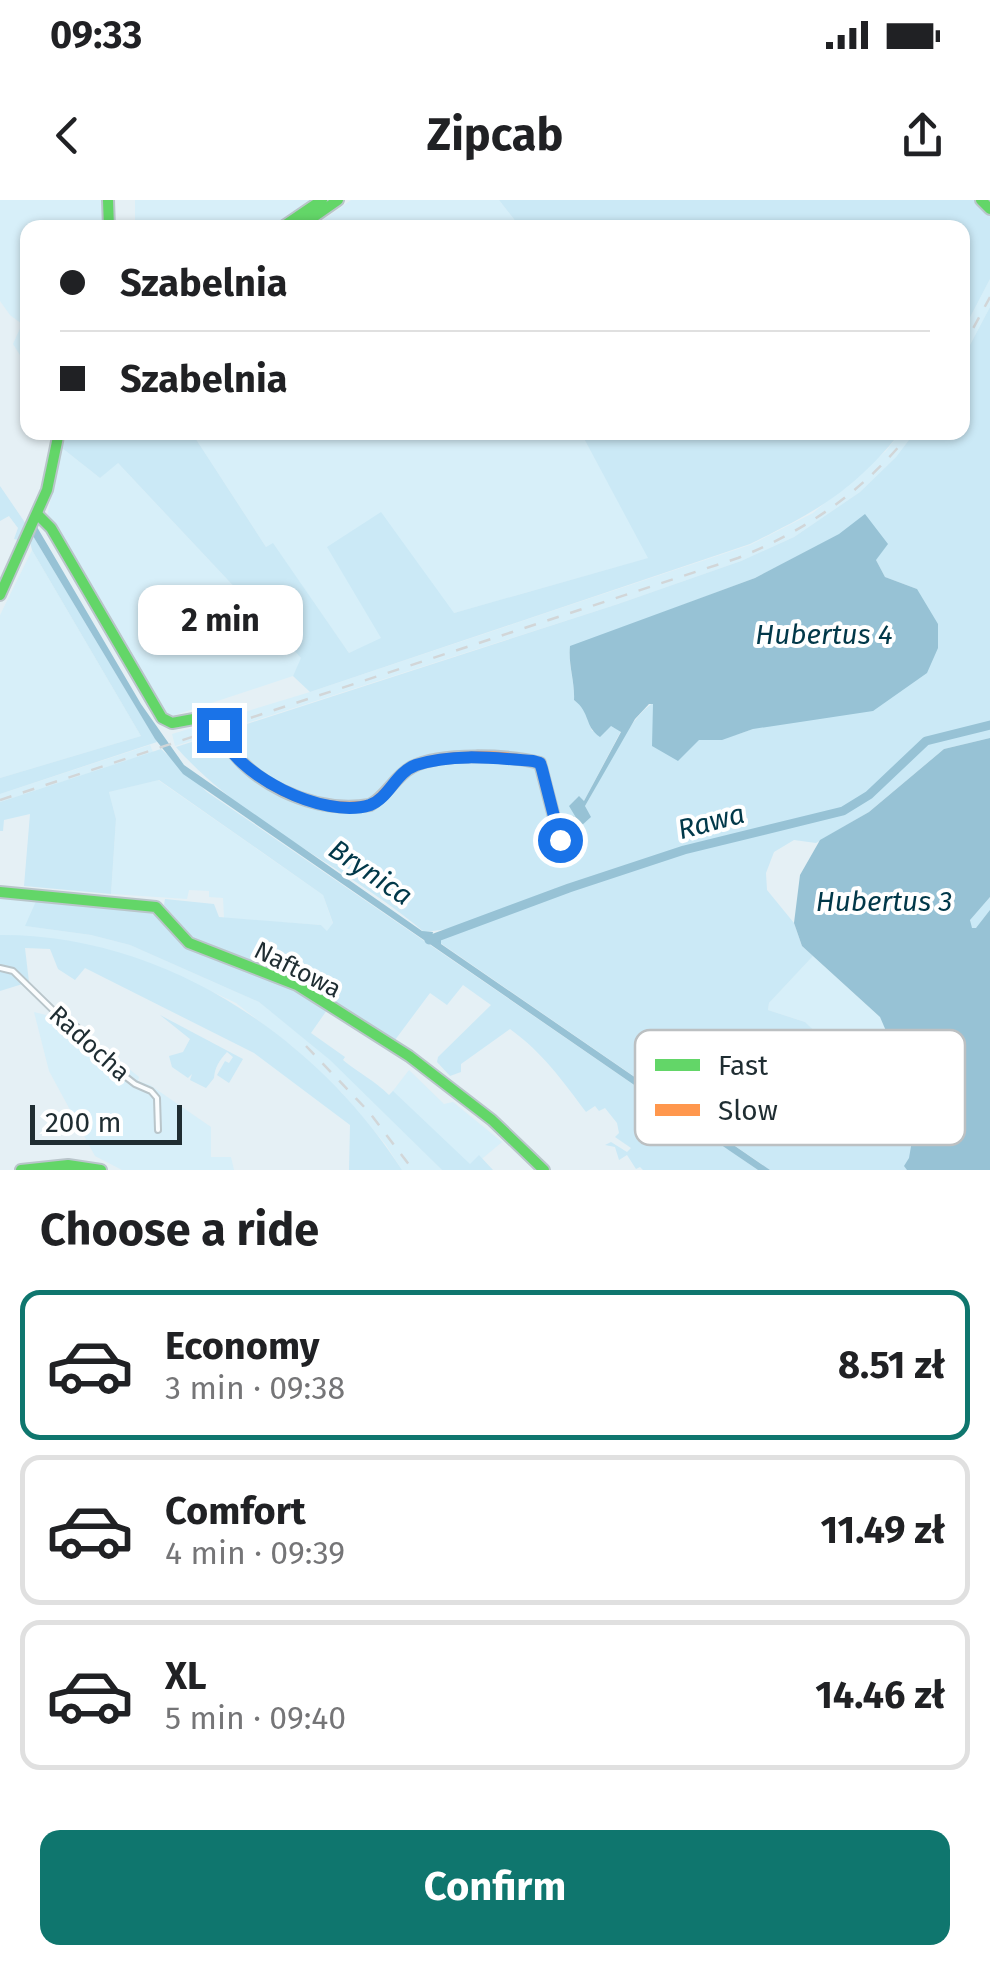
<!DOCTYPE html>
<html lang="en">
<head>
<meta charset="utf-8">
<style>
  body { margin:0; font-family:"Fira Sans",sans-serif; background:#f2f2f2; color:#202124; height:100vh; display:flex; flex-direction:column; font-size:38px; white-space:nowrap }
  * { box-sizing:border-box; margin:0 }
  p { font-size:32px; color:#757577 }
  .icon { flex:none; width:55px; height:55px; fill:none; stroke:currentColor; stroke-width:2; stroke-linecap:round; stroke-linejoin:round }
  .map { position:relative; height:970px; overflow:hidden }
  .drawer { display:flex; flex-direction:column; background:#fff; flex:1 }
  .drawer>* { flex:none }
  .top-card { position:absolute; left:20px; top:20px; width:950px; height:220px; border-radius:20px; box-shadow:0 2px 8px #0004; display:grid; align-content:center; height:220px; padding:0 40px; background:#fff }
  .scale { position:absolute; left:30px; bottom:25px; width:152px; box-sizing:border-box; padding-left:10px; border:5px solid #1f2d32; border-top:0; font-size:28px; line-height:35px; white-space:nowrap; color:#1f2d32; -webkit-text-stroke:8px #fff; paint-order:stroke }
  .end { position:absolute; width:45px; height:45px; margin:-22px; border:12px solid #1a73e8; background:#fff; box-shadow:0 0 0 5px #fff }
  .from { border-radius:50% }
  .bubble { position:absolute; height:70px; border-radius:20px; background:#fff; box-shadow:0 2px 8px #0004; font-size:32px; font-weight:700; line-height:70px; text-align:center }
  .top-card b { display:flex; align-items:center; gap:35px; height:95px; font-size:38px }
  .top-card b+b { border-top:2px solid #e0e0e0 }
  .top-card i { width:25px; height:25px; background:#202124 }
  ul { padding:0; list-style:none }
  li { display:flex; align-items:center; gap:30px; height:150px; margin:0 20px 15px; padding:0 20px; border:5px solid #e0e0e0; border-radius:20px }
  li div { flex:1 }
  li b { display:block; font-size:38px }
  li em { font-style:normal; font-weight:700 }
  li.selected { border-color:#0f766e }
  li>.icon { width:90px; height:90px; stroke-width:1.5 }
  h2 { padding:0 40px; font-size:45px; line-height:120px }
  .action { display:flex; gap:20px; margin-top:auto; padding:20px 40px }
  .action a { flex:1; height:115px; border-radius:20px; background:#0f766e; color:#fff; font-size:40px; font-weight:700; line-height:115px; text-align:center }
  .status { display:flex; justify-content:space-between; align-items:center; height:70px; padding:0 50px; background:#fff; direction:ltr }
  .status svg { height:28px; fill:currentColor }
  header { display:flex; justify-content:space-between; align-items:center; height:130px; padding:0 40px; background:#fff; font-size:45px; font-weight:700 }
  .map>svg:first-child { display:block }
  .built { fill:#d7eff9 }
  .green { fill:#cbe9f6; fill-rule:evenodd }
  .water { fill:#97c2d5 }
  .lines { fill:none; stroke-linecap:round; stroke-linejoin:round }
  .stream { stroke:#97c2d5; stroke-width:2.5 }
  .river { stroke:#97c2d5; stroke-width:9 }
  .street-casing { stroke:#b9c5ca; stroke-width:8 }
  .fast-casing { stroke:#b9c5ca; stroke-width:14 }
  .slow-casing { stroke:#b9c5ca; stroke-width:14 }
  .street { stroke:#fbfdfe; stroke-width:4 }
  .fast { stroke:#63d668; stroke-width:10 }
  .slow { stroke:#ff974d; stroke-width:10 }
  .rail { stroke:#d2d6d8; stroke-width:2.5; stroke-dasharray:12 12; stroke-linecap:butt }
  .route { stroke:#1a73e8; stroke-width:12 }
  .labels { text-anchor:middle; stroke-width:8; stroke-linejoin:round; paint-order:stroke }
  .street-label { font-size:25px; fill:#1f2d32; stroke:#fff }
  .water-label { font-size:28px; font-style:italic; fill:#013849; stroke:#fff }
  .key { fill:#fff; stroke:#bcc0c2; stroke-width:2.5 }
  .key-label { font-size:28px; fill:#1f2d32 }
</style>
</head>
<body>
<div class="status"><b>09:33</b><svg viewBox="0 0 49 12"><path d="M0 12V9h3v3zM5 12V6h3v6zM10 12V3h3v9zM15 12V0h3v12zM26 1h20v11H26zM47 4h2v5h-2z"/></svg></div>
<header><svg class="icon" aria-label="back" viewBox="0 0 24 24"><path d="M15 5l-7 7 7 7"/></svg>Zipcab<svg class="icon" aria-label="share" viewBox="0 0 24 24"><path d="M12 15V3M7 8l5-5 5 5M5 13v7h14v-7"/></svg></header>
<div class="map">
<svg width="990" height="970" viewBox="0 0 990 970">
  <rect width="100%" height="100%" fill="#e5f0f5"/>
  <g class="built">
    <polygon points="0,0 102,0 103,27 28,28 27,166 13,144 22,124 10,115 0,101"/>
    <polygon points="135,0 311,0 272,27 145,28 135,24"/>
    <polygon points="351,0 499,0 520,27 312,28"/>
    <polygon points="990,79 990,107 963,158 963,131"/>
    <polygon points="192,233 581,233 649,358 454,413 349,453 273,344 266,347"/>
    <polygon points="900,233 914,233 896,257 860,292 794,337 741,361 618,404 175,546 172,534 310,492 750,345 813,313 886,251"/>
    <polygon points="62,248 100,278 117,262 302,459 293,476 169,517 47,316"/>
    <polygon points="32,350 141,536 0,578 0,415"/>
    <polygon points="150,545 153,552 0,602 0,594"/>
    <polygon points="158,580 323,695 333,724 328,732 321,725 224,718 223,698 209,697 209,691 189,690 187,699 111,694 116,619 109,592"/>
    <polygon points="0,698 36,701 26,726 91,735 130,745 259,802 330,859 442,970 402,970 386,945 342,893 294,848 236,803 162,768 125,755 89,745 0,735"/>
    <polygon points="813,756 881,818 896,854 877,890 805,822 768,810 769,803"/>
    <polygon points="34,812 54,817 76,831 90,855 94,841 139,877 138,881 150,885 211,927 211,957 231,957 234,970 122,970 95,956 49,871"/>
    <polygon points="409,870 444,904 453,902 502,942 471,968 389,896"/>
  </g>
  <g class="green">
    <polygon points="499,0 990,0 990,79 963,131 962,28 520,27"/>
    <path d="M990 107V523L925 540 860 600 847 608 720 638 449 729 424 732C346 666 244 624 176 547L618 404 741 361 794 337 860 292 896 257 914 233 962 232 963 158ZM865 315 876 360 885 377 917 389 753 529C697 549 697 538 653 503 627 519 602 578 585 606L590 617 578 597 584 601 621 531 611 526 592 531 585 508 574 500C575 481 568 466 570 447L755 378 840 334Z"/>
    <path d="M67 233H192L266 347 273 343 349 453 381 438 327 347 381 312 454 413 648 358 581 233H900C852 292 817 311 750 344L310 492 293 476 301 458 118 263 100 278 62 248Z"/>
    <polygon points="0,286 28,327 21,341 14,339 18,328 9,316 0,321"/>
    <polygon points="33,336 157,542 0,594 0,578 141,536 32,350 30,342"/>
    <path d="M990 527V538L944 549 869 612 816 643 794 640 774 652 766 673 767 690 794 723 802 746 813 756 769 803 768 810 805 822 875 888 879 882 876 876C895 846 977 748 970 719L990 697V970H770L439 742 451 732 715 642 849 610 880 588 931 540Z"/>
    <path d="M161 549 207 592 758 970H643L640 967 636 969 627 955 619 960 615 947 605 945 611 942 627 952 631 948 615 937 619 933 617 923 605 908 599 911 595 906 586 912C563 881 542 852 510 829L461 864V872L450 876 437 862 438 857 491 805 463 785 447 805 430 793 395 840 292 775 194 739 164 705 165 699 214 704 219 717 321 725 327 731 333 723 323 695 159 580 109 592 116 619 111 694 24 686 30 614 4 620 3 631H0V602Z"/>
    <path d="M36 701 148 711 165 723 182 746 280 783 327 810 311 833 345 857 343 860C360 874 374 880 389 895L393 891 470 964 479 955 493 970H442L330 860 259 802 130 745 91 735 25 726Z"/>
    <path d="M0 735C163 734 316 836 402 970H349L350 925 254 853 85 768 75 780 58 769 50 749 25 748 29 782 0 791Z"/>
    <path d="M160 815 243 859 229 883 217 875 225 861 229 863 233 857 227 852C219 861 215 867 214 878L206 888 190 880 192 874 188 878 172 867 169 856 183 852 190 839Z"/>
  </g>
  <g class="water">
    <path d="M865 314 888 344 876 360 885 377 917 389 938 424V448L927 473 873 511 753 529 722 540H699L678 561 652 546 653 504H649L635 519 585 606 591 617 581 626 569 606 579 596 584 601 621 532 611 526 600 537C584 526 591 513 574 500 575 481 568 465 570 446L755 378 839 334Z"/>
    <polygon points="37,327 141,504 184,565 422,731 433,732 432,737 441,738 441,744 770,970 758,970 730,951 183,574 155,539 33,336"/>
    <polygon points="990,538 990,697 970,720 972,728 976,728 990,710 990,970 907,970 904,966 909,958 913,935 905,912 908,893 898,872 896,854 880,817 802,746 794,723 800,675 820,640 869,612 944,549"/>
  </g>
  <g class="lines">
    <g class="stream">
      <polyline points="566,625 573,617"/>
      <polyline points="555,690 557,692"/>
    </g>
    <polyline class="river" points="429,740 569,688 684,650 843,611 869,595 926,541 990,525"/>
    <defs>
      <polyline id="street" points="0,768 13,771 56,813 77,827 90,848 104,860 135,884 151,891 157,898 158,930"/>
      <g id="fast">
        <polyline points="108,0 109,28"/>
        <polyline points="981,0 990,9"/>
        <polyline points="281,28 322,0"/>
        <polyline points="298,28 338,0"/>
        <polyline points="38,315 51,328 162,518 172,523 210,516 217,522"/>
        <polyline points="0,395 47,290 59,232"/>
        <polyline points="0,692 156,707 189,743 297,785 409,856 492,920 544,970"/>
        <polyline points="21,970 68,965 101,970"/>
      </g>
      <path id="slow" d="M219 531C246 583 312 614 370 605 387 596 395 576 412 567 441 552 509 555 540 563L560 640"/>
    </defs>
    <use href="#street" class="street-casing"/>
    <use href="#fast" class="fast-casing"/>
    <use href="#slow" class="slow-casing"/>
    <use href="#street" class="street"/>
    <use href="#fast" class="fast"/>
    <use href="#slow" class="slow"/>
    <g class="rail">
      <polyline points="962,149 990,97"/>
      <path d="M0 600 738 358C807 330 864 291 911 232"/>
      <polyline points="306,846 369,912 413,970"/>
    </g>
  </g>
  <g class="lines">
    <path class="route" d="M219 530C234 575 324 620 370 605 389 598 396 572 416 565 453 553 495 558 533 561L540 563 542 569 560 640"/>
  </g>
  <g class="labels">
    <g class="street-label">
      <text transform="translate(298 769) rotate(27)" y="9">Naftowa</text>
      <text transform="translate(90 843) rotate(42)" y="9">Radocha</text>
    </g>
    <g class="water-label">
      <text x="824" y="444">Hubertus 4</text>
      <text transform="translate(711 621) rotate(-15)" y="10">Rawa</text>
      <text transform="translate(371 672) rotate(34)" y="10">Brynica</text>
      <text x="884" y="711">Hubertus 3</text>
    </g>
  </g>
  <rect x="635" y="830" width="330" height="115" rx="15" class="key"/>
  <rect x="655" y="859" width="45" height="12" fill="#63d668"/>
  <rect x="655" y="904" width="45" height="12" fill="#ff974d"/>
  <g class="key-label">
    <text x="718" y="875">Fast</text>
    <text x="718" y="920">Slow</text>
  </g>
</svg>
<div class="scale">200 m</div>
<i class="end from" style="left:560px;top:640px"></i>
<i class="end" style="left:219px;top:530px"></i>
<div class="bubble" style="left:138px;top:385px;width:165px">2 min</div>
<div class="top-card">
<b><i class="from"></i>Szabelnia</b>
<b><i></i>Szabelnia</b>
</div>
</div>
<section class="drawer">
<h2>Choose a ride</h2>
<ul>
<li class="selected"><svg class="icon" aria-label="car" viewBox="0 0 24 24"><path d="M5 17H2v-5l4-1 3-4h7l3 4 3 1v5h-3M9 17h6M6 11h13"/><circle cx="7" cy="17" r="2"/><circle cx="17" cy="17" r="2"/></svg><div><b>Economy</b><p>3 min · 09:38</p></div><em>8.51 zł</em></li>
<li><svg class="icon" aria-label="car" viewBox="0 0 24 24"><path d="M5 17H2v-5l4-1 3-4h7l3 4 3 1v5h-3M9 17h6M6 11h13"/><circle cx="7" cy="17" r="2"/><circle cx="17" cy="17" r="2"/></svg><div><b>Comfort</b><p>4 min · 09:39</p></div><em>11.49 zł</em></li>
<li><svg class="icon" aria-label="car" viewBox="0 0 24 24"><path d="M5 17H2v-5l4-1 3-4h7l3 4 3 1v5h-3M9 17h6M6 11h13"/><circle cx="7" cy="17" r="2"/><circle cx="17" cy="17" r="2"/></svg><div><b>XL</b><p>5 min · 09:40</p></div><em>14.46 zł</em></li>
</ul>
<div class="action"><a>Confirm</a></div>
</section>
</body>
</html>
